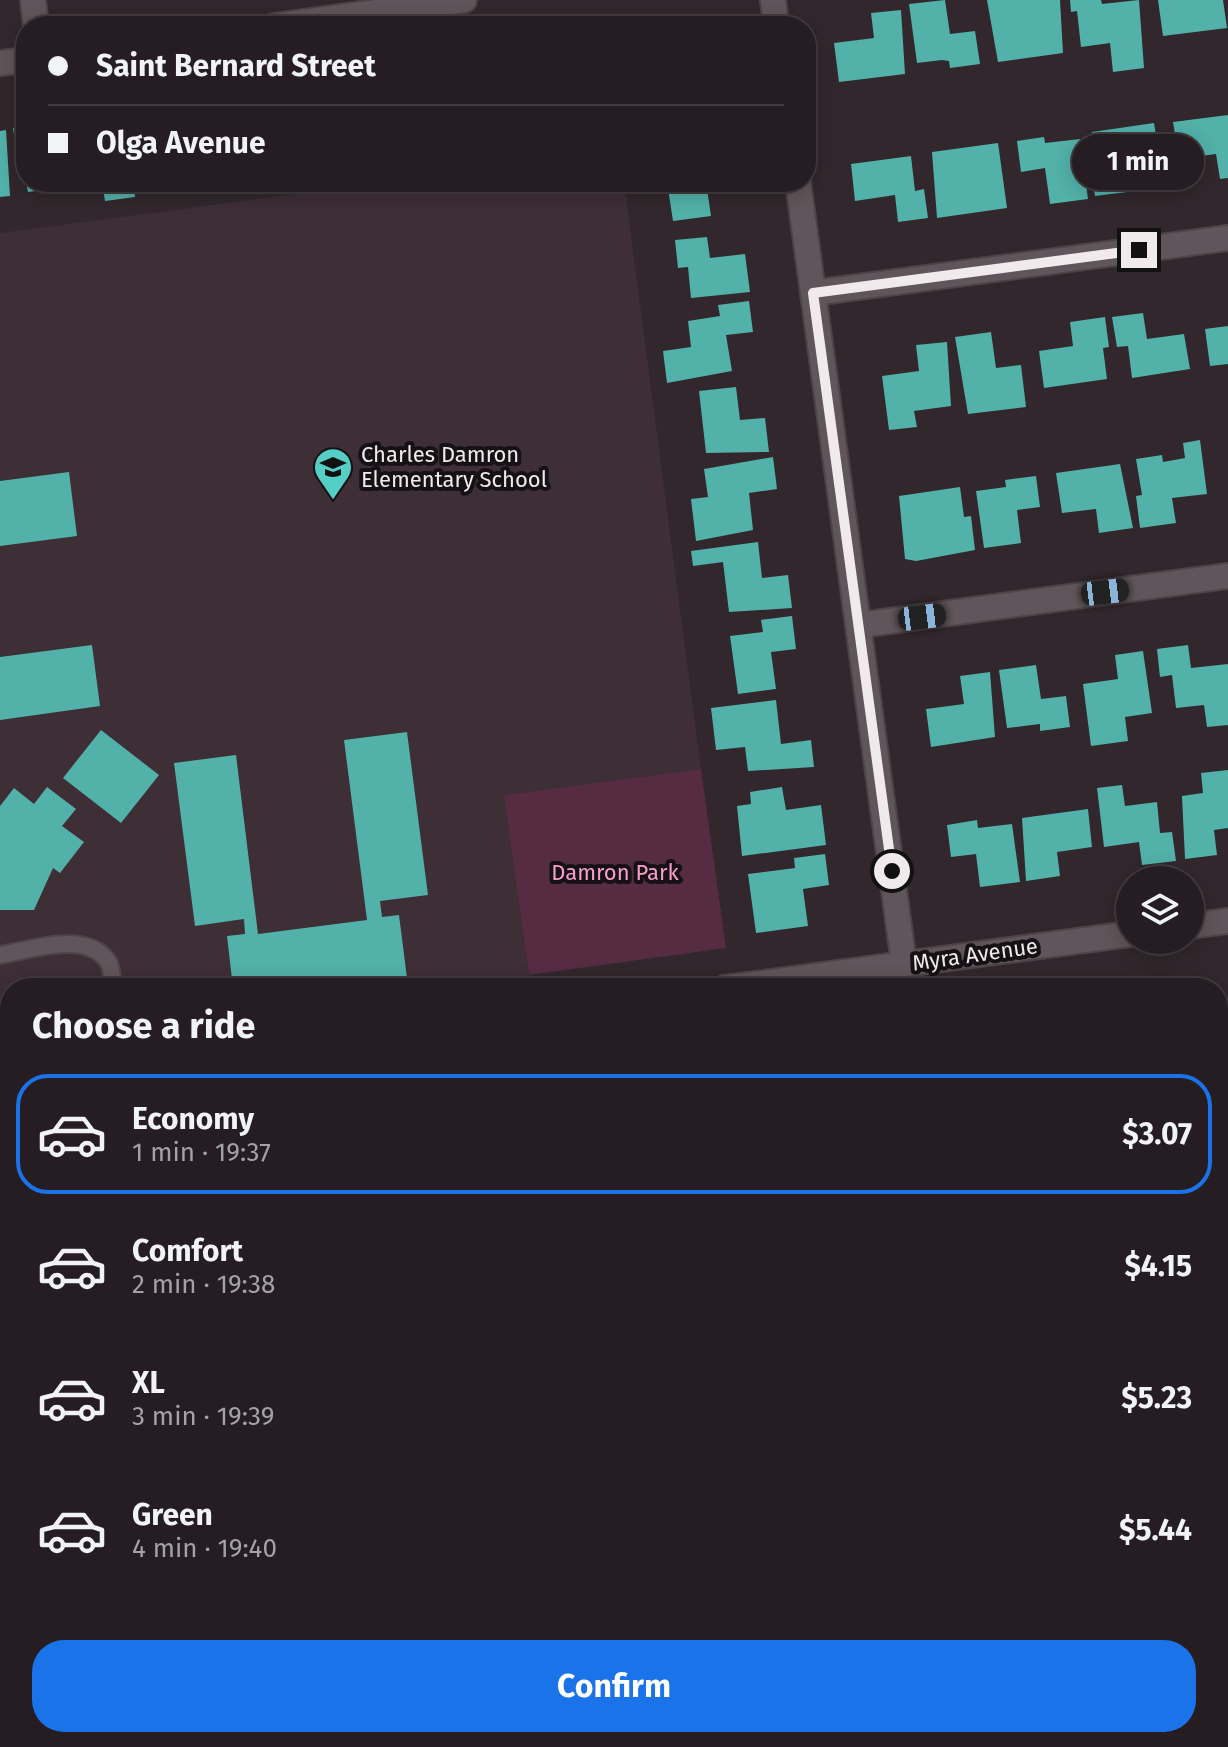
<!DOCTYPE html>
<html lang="en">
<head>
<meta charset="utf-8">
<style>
  body { margin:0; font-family:"Fira Sans",sans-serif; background:#2d262a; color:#f1f3f6; height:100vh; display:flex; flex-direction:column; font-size:30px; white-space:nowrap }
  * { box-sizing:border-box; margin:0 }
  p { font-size:26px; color:#a3a2a5 }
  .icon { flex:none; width:44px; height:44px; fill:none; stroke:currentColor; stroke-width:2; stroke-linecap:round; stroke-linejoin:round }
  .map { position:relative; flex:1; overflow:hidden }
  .side { position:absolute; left:0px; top:978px; width:1228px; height:770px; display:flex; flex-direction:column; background:#251d21; border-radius:32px 32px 0 0; box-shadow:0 4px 20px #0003,0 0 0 2px #423b3f }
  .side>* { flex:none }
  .banner { position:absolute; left:16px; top:16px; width:800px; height:176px; border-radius:32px; box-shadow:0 4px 20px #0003,0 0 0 2px #423b3f; display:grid; align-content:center; height:176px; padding:0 32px; background:#251d21 }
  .fabs { position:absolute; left:1116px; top:866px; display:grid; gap:16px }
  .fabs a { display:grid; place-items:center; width:88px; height:88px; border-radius:50%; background:#251d21; box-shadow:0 4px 20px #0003,0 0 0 2px #423b3f; font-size:40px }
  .end { position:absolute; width:36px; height:36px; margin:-18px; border:10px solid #f1eaed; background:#111; box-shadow:0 0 0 4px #111 }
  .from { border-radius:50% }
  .bubble { position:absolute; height:56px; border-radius:28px; background:#251d21; box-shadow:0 4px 20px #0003,0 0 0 2px #423b3f; font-size:26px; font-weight:700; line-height:56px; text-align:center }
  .car { position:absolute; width:24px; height:48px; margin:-24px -12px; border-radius:10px; box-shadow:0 0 6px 2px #0007; background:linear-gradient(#222 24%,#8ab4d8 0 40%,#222 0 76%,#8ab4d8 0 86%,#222 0) }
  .banner b { display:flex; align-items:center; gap:28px; height:76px; font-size:30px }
  .banner b+b { border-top:2px solid #423b3f }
  .banner i { width:20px; height:20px; background:#f1f3f6 }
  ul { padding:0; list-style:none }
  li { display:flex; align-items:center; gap:24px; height:120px; margin:0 16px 12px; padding:0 16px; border:4px solid transparent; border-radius:32px }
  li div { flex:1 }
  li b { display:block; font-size:30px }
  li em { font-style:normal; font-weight:700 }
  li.on { border-color:#1a73e8 }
  li>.icon { width:72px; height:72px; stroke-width:1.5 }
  h2 { padding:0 32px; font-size:36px; line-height:96px }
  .button { display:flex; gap:16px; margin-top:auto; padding:16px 32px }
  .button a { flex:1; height:92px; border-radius:32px; background:#1a73e8; color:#fff; font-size:32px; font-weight:700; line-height:92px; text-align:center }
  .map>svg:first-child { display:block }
  .built { fill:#3e2e36 }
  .green { fill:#562c43 }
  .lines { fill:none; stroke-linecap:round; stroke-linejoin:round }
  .stream { stroke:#30001e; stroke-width:9 }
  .building { fill:#52b1a9 }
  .service-casing { stroke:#4d4448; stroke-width:20 }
  .minor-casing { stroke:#4d4448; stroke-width:28 }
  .service { stroke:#60555a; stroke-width:16 }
  .minor { stroke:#60555a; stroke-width:24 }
  .route { stroke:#f1eaed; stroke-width:10 }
  .labels { text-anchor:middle; stroke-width:8; stroke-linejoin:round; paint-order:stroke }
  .poi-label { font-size:22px; fill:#f1eaed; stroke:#161114; text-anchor:start }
  .park-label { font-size:22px; fill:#f79ecd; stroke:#161114 }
  .street-label { font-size:22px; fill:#f1eaed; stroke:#161114 }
</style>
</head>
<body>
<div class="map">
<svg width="1228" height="1747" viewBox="0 0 1228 1747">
  <rect width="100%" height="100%" fill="#31272c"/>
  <polygon class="built" points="388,182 624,182 701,769 505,795 529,975 437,988 10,988 10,1047 0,1048 0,233"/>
  <polygon class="green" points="701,769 726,948 529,975 504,795"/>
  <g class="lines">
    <g class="stream">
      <polyline points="1218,1174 1228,1172"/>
      <polyline points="0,1338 10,1337"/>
    </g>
  </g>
  <g class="building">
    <polygon points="945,0 950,34 975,31 980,64 950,68 949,61 942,60 917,63 909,4"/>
    <polygon points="987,0 1060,0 1063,53 998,62"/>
    <polygon points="1070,0 1101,0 1102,4 1139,0 1144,68 1113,72 1110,43 1081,47 1077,11 1071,12"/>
    <polygon points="1158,0 1223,0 1227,28 1163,36"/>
    <polygon points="901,10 905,74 839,82 834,43 874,38 871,13"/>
    <polygon points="1228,115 1228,178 1220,179 1216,154 1179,159 1173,122"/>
    <polygon points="1154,123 1160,160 1123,165 1127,192 1095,196 1090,163 1096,162 1092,132"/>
    <polygon points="26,127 26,170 24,170 23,161 18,162 13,128"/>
    <polygon points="6,130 10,196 0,197 0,131"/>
    <polygon points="1044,137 1045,143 1080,139 1088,199 1050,204 1045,168 1021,172 1017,141"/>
    <polygon points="998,143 1007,208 937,218 932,152"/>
    <polygon points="911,156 915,191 924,189 928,218 898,222 895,195 855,201 851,164"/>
    <polygon points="26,182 87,182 87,184 28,192"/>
    <polygon points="102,182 133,182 135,197 105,201"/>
    <polygon points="667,182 706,182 711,216 673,221"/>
    <polygon points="707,237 710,258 745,254 750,292 691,298 688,267 678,268 675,240"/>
    <polygon points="749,301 753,332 726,335 732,371 667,383 663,351 691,347 688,321 720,316 718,305"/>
    <polygon points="1143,313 1147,339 1184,334 1190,369 1132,378 1128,346 1117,347 1112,317"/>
    <polygon points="1105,317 1109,347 1103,348 1107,379 1044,388 1039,351 1073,346 1070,322"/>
    <polygon points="1228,326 1228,364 1210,366 1205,329"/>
    <polygon points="991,332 996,368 1021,365 1026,407 968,414 955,337"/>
    <polygon points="947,342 951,406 914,411 917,427 889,430 882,376 919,371 916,345"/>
    <polygon points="736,387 740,420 765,418 769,452 706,453 699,391"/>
    <polygon points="1200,440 1207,494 1172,498 1176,523 1140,528 1136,496 1142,495 1136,459 1162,455 1163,462 1185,458 1183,443"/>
    <polygon points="773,457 777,489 749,493 753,530 696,541 691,499 708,497 704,469"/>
    <polygon points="1120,464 1133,528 1099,533 1096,509 1062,513 1056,473"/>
    <polygon points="69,472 77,536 0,546 0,481"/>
    <polygon points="1036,476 1040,507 1017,510 1021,543 984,548 976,491 1006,487 1005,480"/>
    <polygon points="960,487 964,517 971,516 975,550 916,561 905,559 899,496"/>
    <polygon points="758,542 762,578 788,575 792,608 729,612 723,562 693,566 691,551"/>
    <polygon points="792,616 796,649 771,652 776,689 738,694 730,636 763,632 761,620"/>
    <polygon points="92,645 100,706 0,720 0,657"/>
    <polygon points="1188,645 1191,668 1228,664 1228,725 1207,727 1204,705 1176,708 1172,675 1160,677 1157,649"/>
    <polygon points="1143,651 1152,713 1125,717 1128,741 1091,746 1083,684 1118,679 1115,655"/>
    <polygon points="1036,665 1041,699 1066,696 1070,727 1040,731 1040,724 1007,728 999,670"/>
    <polygon points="990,672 995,737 931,747 926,709 964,704 960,676"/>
    <polygon points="776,700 781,744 811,740 814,767 748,771 745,747 716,750 711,708"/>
    <polygon points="101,730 159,775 121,823 63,778"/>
    <polygon points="407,732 428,895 380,901 382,917 399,915 407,978 326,988 233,988 227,936 245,934 244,919 195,926 174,763 236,755 258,934 367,920 344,740"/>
    <polygon points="1228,770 1228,828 1214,830 1217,855 1185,859 1182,796 1203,793 1201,773"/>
    <polygon points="1122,785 1125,806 1157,802 1160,833 1172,832 1176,861 1142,865 1139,842 1104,847 1097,788"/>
    <polygon points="47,787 76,809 62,826 84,842 60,873 53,868 34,910 0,910 0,806 14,788 34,804"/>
    <polygon points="782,787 786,810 821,805 826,845 742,856 737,806 751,804 750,792"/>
    <polygon points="1088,809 1092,847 1057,852 1060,876 1026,881 1022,818"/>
    <polygon points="977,820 978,828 1012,824 1020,882 980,887 976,854 951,857 947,825"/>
    <polygon points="825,854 829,885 803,889 808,926 756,933 748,874 795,868 794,858"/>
    <polygon points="1226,1017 1228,1056 1218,1057 1218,1018"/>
    <polygon points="10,1160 10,1217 5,1217 6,1226 0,1226 0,1161"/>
    <polygon points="1228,1269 1228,1302 1218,1303 1218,1270"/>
    <polygon points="10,1439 10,1468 0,1469 0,1440"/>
    <polygon points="10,1674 10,1708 2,1709 0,1675"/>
    <polygon points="162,1738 164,1747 135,1747 134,1741"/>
    <polygon points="344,1738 384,1738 386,1747 317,1747 316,1742"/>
    <polygon points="468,1738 532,1738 533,1747 469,1747"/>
    <polygon points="796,1738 863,1738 864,1747 797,1747"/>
    <polygon points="1017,1738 1070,1738 1071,1747 1018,1747"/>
    <polygon points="1122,1738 1176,1738 1177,1747 1124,1747"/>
    <polygon points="684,1741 685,1747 653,1747 653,1745"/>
  </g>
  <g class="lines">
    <defs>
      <g id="service">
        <path d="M0 955C31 950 88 929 109 963 112 969 112 981 113 988"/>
        <polyline points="0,1015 10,1014"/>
        <polyline points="1218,1218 1228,1216"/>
        <polyline points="0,1384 10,1383"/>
      </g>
      <g id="minor">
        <polyline points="33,0 36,26"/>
        <polyline points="773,0 776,26"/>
        <polyline points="274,26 464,0"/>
        <polyline points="0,63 26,60"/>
        <polyline points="798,182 904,964"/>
        <polyline points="813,293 1228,238"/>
        <polyline points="860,625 1228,576"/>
        <polyline points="1190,926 1228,921"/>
        <polyline points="725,988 1130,934"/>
        <polyline points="0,1086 10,1084"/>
        <polyline points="1228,1398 1218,1399 1228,1480"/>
        <polyline points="0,1567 10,1565"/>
        <polyline points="253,1738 255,1747"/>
        <polyline points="581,1738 582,1747"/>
        <polyline points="921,1738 922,1747"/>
      </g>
    </defs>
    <use href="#service" class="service-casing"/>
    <use href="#minor" class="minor-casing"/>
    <use href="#service" class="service"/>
    <use href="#minor" class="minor"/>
  </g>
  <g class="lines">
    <polyline class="route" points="892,871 813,293 1139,250"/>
  </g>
  <defs>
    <symbol id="school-pin" viewBox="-11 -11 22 30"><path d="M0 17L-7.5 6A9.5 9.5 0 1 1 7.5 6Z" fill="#55cec5" stroke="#161114"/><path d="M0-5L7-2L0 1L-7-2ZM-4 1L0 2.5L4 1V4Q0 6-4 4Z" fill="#111"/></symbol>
  </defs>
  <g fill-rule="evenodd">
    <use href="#school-pin" x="311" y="445" width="44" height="60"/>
  </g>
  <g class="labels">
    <g class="poi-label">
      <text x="361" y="462">Charles Damron<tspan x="361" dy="25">Elementary School</tspan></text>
    </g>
    <g class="park-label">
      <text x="615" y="880">Damron Park</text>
    </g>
    <g class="street-label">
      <text transform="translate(975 954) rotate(-8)" y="8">Myra Avenue</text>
    </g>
  </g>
</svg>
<div class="fabs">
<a><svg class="icon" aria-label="layers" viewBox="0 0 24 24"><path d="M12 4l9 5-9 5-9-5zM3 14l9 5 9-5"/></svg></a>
</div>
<i class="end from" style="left:892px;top:871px"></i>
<i class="end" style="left:1139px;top:250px"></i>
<div class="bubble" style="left:1072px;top:134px;width:132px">1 min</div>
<i class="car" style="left:1105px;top:592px;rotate:83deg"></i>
<i class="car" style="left:922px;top:617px;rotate:83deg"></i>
<div class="banner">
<b><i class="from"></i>Saint Bernard Street</b>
<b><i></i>Olga Avenue</b>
</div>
<section class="side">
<h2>Choose a ride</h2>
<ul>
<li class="on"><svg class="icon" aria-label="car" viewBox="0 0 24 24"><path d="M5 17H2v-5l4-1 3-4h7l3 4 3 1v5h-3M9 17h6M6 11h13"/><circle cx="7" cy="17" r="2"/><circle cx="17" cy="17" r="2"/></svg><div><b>Economy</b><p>1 min · 19:37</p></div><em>$3.07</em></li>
<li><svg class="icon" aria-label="car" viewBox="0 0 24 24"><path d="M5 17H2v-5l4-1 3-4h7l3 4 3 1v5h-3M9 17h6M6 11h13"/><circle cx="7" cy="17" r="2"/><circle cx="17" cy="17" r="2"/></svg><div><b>Comfort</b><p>2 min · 19:38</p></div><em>$4.15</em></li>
<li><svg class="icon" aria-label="car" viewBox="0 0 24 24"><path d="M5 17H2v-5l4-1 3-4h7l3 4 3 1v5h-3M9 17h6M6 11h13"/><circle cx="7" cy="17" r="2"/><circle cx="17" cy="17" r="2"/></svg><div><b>XL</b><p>3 min · 19:39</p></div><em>$5.23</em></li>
<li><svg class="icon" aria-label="car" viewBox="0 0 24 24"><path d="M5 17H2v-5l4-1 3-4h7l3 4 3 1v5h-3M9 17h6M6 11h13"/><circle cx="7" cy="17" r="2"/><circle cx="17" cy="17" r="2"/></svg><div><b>Green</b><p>4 min · 19:40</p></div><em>$5.44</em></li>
</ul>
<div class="button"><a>Confirm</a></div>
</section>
</div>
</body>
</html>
